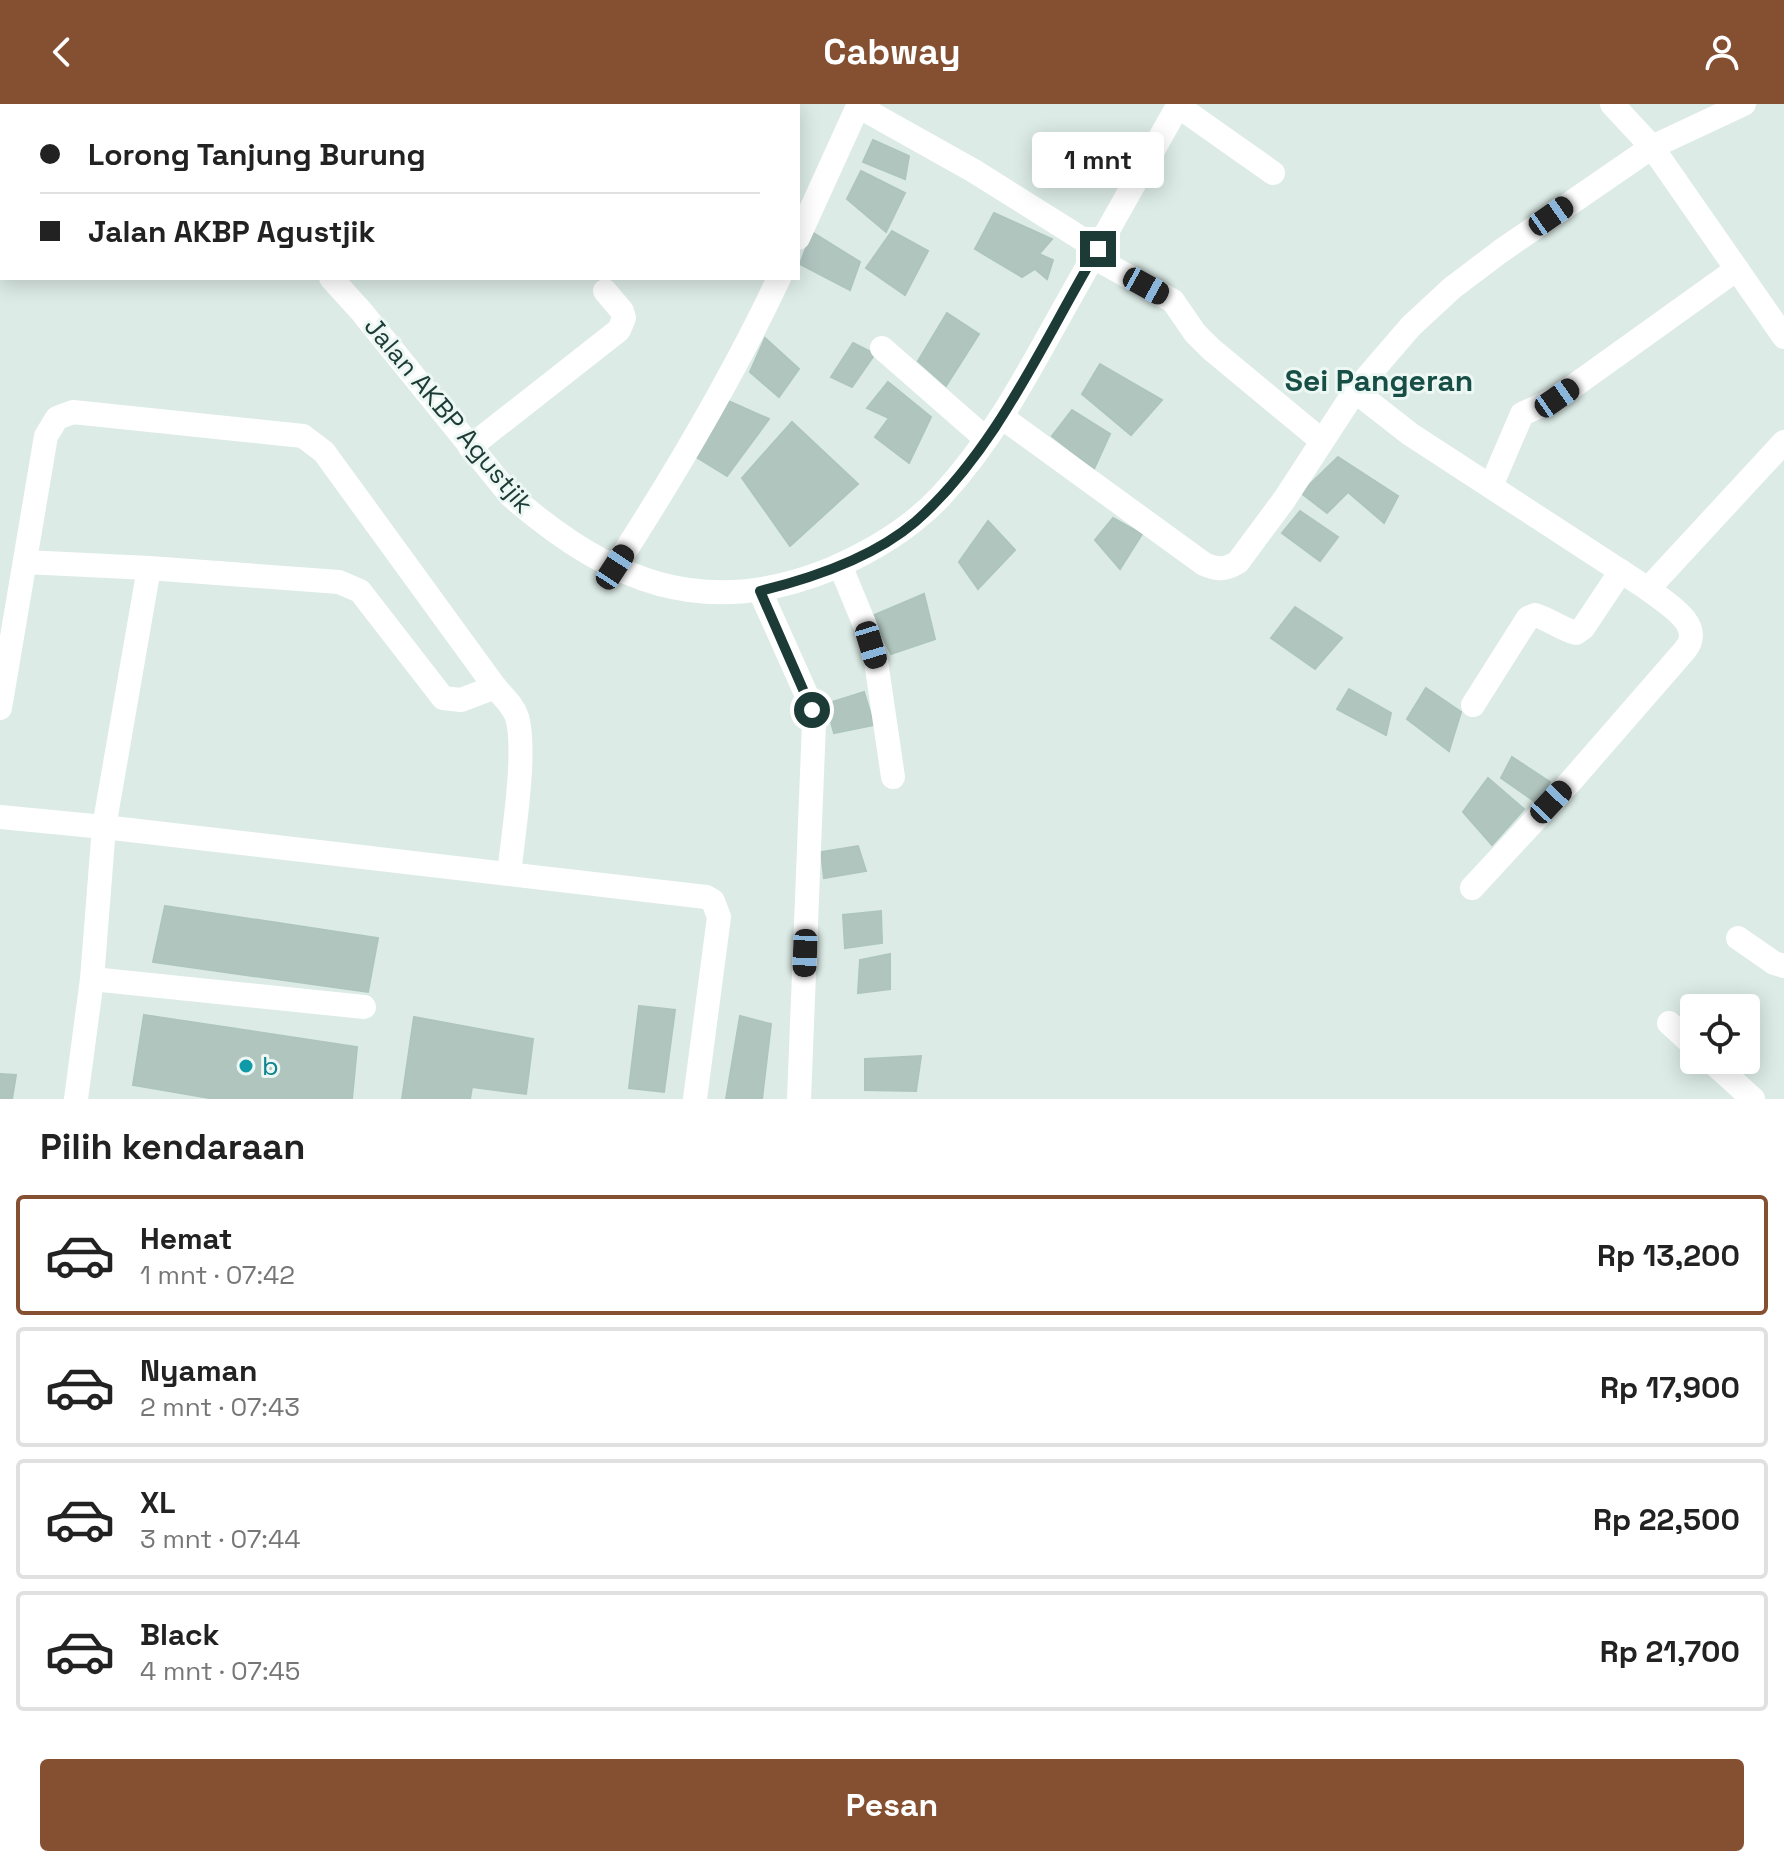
<!DOCTYPE html>
<html lang="id">
<head>
<meta charset="utf-8">
<style>
  body { margin:0; font-family:"Space Grotesk",sans-serif; background:#f6f6f6; color:#222; height:100vh; display:flex; flex-direction:column; font-size:30px; white-space:nowrap }
  * { box-sizing:border-box; margin:0 }
  p { font-size:26px; color:#767676 }
  .icon { flex:none; width:44px; height:44px; fill:none; stroke:currentColor; stroke-width:2; stroke-linecap:round; stroke-linejoin:round }
  .map { position:relative; height:995px; overflow:hidden }
  .drawer { display:flex; flex-direction:column; background:#fff; flex:1 }
  .drawer>* { flex:none }
  .guide { position:absolute; left:0px; top:0px; width:800px; height:176px; box-shadow:0 4px 20px #0003; display:grid; align-content:center; height:176px; padding:0 40px; background:#fff }
  .controls { position:absolute; left:1680px; top:890px; display:grid; gap:16px }
  .controls a { display:grid; place-items:center; width:80px; height:80px; border-radius:8px; background:#fff; box-shadow:0 4px 20px #0003; font-size:40px }
  .end { position:absolute; width:36px; height:36px; margin:-18px; border:10px solid #1d3b36; background:#fff; box-shadow:0 0 0 4px #fff }
  .from { border-radius:50% }
  .bubble { position:absolute; height:56px; border-radius:8px; background:#fff; box-shadow:0 4px 20px #0003; font-size:26px; font-weight:600; line-height:56px; text-align:center }
  .car { position:absolute; width:24px; height:48px; margin:-24px -12px; border-radius:10px; box-shadow:0 0 6px 2px #0007; background:linear-gradient(#222 24%,#8ab4d8 0 40%,#222 0 76%,#8ab4d8 0 86%,#222 0) }
  .guide b { display:flex; align-items:center; gap:28px; height:76px; font-size:30px }
  .guide b+b { border-top:2px solid #e0e0e0 }
  .guide i { width:20px; height:20px; background:#222 }
  ul { padding:0; list-style:none }
  li { display:flex; align-items:center; gap:24px; height:120px; margin:0 16px 12px; padding:0 24px; border:4px solid #e0e0e0; border-radius:8px }
  li div { flex:1 }
  li b { display:block; font-size:30px }
  li em { font-style:normal; font-weight:600 }
  li.active { border-color:#854f32 }
  li>.icon { width:72px; height:72px; stroke-width:1.5 }
  h2 { padding:0 40px; font-size:36px; line-height:96px }
  .primary-button { display:flex; gap:16px; margin-top:auto; padding:16px 40px }
  .primary-button a { flex:1; height:92px; border-radius:8px; background:#854f32; color:#fff; font-size:32px; font-weight:600; line-height:92px; text-align:center }
  header { display:flex; justify-content:space-between; align-items:center; height:104px; padding:0 40px; background:#854f32; color:#fff; font-size:36px; font-weight:600 }
  .map>svg:first-child { display:block }
  .building { fill:#b1c5bf; stroke:#aec5be; stroke-width:2 }
  .lines { fill:none; stroke-linecap:round; stroke-linejoin:round }
  .minor { stroke:#fff; stroke-width:24 }
  .route { stroke:#1d3b36; stroke-width:10 }
  .culture-dot { fill:#0f9aa8; stroke:#edf7f3; stroke-width:3 }
  .labels { text-anchor:middle; stroke-width:6; stroke-linejoin:round; paint-order:stroke }
  .street-label { font-size:26px; fill:#1d3b36; stroke:#edf7f3 }
  .culture-label { font-size:26px; fill:#0d838f; stroke:#edf7f3; text-anchor:start }
  .quarter-label { font-size:30px; font-weight:bold; fill:#174f47; stroke:#edf7f3 }
</style>
</head>
<body>
<header><svg class="icon" aria-label="back" viewBox="0 0 24 24"><path d="M15 5l-7 7 7 7"/></svg>Cabway<svg class="icon" aria-label="person" viewBox="0 0 24 24"><circle cx="12" cy="8" r="4"/><path d="M4 21q1-7 8-7t8 7"/></svg></header>
<div class="map">
<svg width="1784" height="995" viewBox="0 0 1784 995">
  <rect width="100%" height="100%" fill="#dcebe6"/>
  <g class="building">
    <polygon points="873,36 909,52 905,75 863,58"/>
    <polygon points="861,67 905,89 886,128 847,95"/>
    <polygon points="994,109 1052,135 1039,150 1053,156 1047,175 1035,165 1022,173 975,145"/>
    <polygon points="892,127 928,147 905,191 866,164"/>
    <polygon points="812,128 860,158 850,186 800,160"/>
    <polygon points="947,209 979,230 946,282 918,257"/>
    <polygon points="765,234 799,265 779,293 750,268"/>
    <polygon points="853,239 875,250 852,283 831,273"/>
    <polygon points="1100,260 1162,296 1131,331 1082,290"/>
    <polygon points="888,278 931,313 909,359 875,333 889,314 867,304"/>
    <polygon points="726,296 769,315 727,372 696,353"/>
    <polygon points="1072,306 1110,330 1094,365 1052,332"/>
    <polygon points="792,318 858,380 790,442 742,374"/>
    <polygon points="1338,353 1398,392 1384,419 1348,388 1327,409 1301,389"/>
    <polygon points="1300,407 1338,433 1320,457 1282,429"/>
    <polygon points="1113,414 1142,430 1120,465 1095,436"/>
    <polygon points="988,417 1015,446 978,485 959,458"/>
    <polygon points="924,490 935,535 891,550 872,512"/>
    <polygon points="1295,503 1342,534 1315,565 1271,534"/>
    <polygon points="1426,584 1461,608 1449,647 1407,615"/>
    <polygon points="1349,585 1391,609 1386,631 1337,605"/>
    <polygon points="864,588 874,621 834,629 826,600"/>
    <polygon points="1512,653 1550,678 1537,699 1501,674"/>
    <polygon points="1488,674 1524,705 1492,741 1463,708"/>
    <polygon points="858,742 866,767 824,774 821,748"/>
    <polygon points="165,802 378,834 368,888 153,858"/>
    <polygon points="881,807 882,839 845,844 843,811"/>
    <polygon points="890,850 890,885 858,889 860,856"/>
    <polygon points="639,902 675,906 664,988 629,984"/>
    <polygon points="144,911 357,943 352,995 215,995 133,981"/>
    <polygon points="740,912 771,920 762,995 726,995"/>
    <polygon points="414,913 533,935 526,990 472,983 470,995 402,995"/>
    <polygon points="921,952 916,987 865,986 865,955"/>
    <polygon points="0,970 16,971 12,995 0,995"/>
  </g>
  <g class="lines">
    <g class="minor">
      <polyline points="171,0 174,2"/>
      <polyline points="1612,0 1652,43 1784,233"/>
      <polyline points="251,2 254,0"/>
      <polyline points="489,2 491,0"/>
      <polyline points="858,2 974,67 1098,145"/>
      <polyline points="1178,2 1273,69"/>
      <polyline points="798,134 859,0"/>
      <polyline points="1093,153 1173,197 1195,229 1211,245 1322,337"/>
      <path d="M331 174 361 207 510 391C609 478 704 517 831 465 873 447 910 425 941 392 992 337 1027 271 1063 206 1102 137 1140 68 1179 0"/>
      <polyline points="882,244 986,335"/>
      <path d="M1355 287 1410 330 1648 485C1666 499 1706 521 1685 546L1571 677 1472 784"/>
      <path d="M1003 314 1204 460C1218 466 1225 466 1238 458L1284 396 1355 287 1411 222 1452 184 1501 147 1652 43 1744 0"/>
      <polyline points="470,343 619,226 624,214 622,207 605,187"/>
      <polyline points="1491,382 1522,310 1557,294 1737,165"/>
      <polyline points="25,458 149,464 339,478 360,487 443,594 461,596 495,583"/>
      <polyline points="840,461 866,524 876,557 893,673"/>
      <path d="M615 463C675 370 732 274 779 174"/>
      <polyline points="1648,485 1784,338"/>
      <polyline points="760,487 807,592 814,619 799,995"/>
      <path d="M1473 601 1528 514 1535 511C1549 515 1561 525 1576 529L1583 524 1621 467"/>
      <path d="M0 604 46 332 57 314 73 308 303 332 324 348 495 583C503 593 513 601 517 613 527 647 513 732 509 770"/>
      <polyline points="0,713 104,723 706,793 713,797 719,813 695,995"/>
      <polyline points="1738,834 1774,859 1784,862"/>
      <polyline points="92,875 364,903"/>
      <polyline points="1669,919 1694,942"/>
      <polyline points="1710,956 1753,995"/>
      <polyline points="76,995 92,875 104,723 149,464"/>
    </g>
  </g>
  <g class="lines">
    <path class="route" d="M812 606 760 487C813 474 873 454 915 418 997 346 1043 237 1098 145"/>
  </g>
  <circle class="culture-dot" cx="246" cy="962" r="8"/>
  <g class="labels">
    <g class="street-label">
      <text transform="translate(449 311) rotate(50)" y="9">Jalan AKBP Agustjik</text>
    </g>
    <g class="culture-label">
      <text x="262" y="971">b</text>
    </g>
    <g class="quarter-label">
      <text x="1379" y="287">Sei Pangeran</text>
    </g>
  </g>
</svg>
<div class="controls">
<a><svg class="icon" aria-label="locate" viewBox="0 0 24 24"><circle cx="12" cy="12" r="6"/><path d="M12 2v4M12 18v4M2 12h4M18 12h4"/></svg></a>
</div>
<i class="end from" style="left:812px;top:606px"></i>
<i class="end" style="left:1098px;top:145px"></i>
<div class="bubble" style="left:1032px;top:28px;width:132px">1 mnt</div>
<i class="car" style="left:1551px;top:112px;rotate:55deg"></i>
<i class="car" style="left:1146px;top:182px;rotate:119deg"></i>
<i class="car" style="left:1557px;top:294px;rotate:55deg"></i>
<i class="car" style="left:615px;top:463px;rotate:33deg"></i>
<i class="car" style="left:871px;top:541px;rotate:163deg"></i>
<i class="car" style="left:1551px;top:698px;rotate:43deg"></i>
<i class="car" style="left:805px;top:849px;rotate:182deg"></i>
<div class="guide">
<b><i class="from"></i>Lorong Tanjung Burung</b>
<b><i></i>Jalan AKBP Agustjik</b>
</div>
</div>
<section class="drawer">
<h2>Pilih kendaraan</h2>
<ul>
<li class="active"><svg class="icon" aria-label="car" viewBox="0 0 24 24"><path d="M5 17H2v-5l4-1 3-4h7l3 4 3 1v5h-3M9 17h6M6 11h13"/><circle cx="7" cy="17" r="2"/><circle cx="17" cy="17" r="2"/></svg><div><b>Hemat</b><p>1 mnt · 07:42</p></div><em>Rp 13,200</em></li>
<li><svg class="icon" aria-label="car" viewBox="0 0 24 24"><path d="M5 17H2v-5l4-1 3-4h7l3 4 3 1v5h-3M9 17h6M6 11h13"/><circle cx="7" cy="17" r="2"/><circle cx="17" cy="17" r="2"/></svg><div><b>Nyaman</b><p>2 mnt · 07:43</p></div><em>Rp 17,900</em></li>
<li><svg class="icon" aria-label="car" viewBox="0 0 24 24"><path d="M5 17H2v-5l4-1 3-4h7l3 4 3 1v5h-3M9 17h6M6 11h13"/><circle cx="7" cy="17" r="2"/><circle cx="17" cy="17" r="2"/></svg><div><b>XL</b><p>3 mnt · 07:44</p></div><em>Rp 22,500</em></li>
<li><svg class="icon" aria-label="car" viewBox="0 0 24 24"><path d="M5 17H2v-5l4-1 3-4h7l3 4 3 1v5h-3M9 17h6M6 11h13"/><circle cx="7" cy="17" r="2"/><circle cx="17" cy="17" r="2"/></svg><div><b>Black</b><p>4 mnt · 07:45</p></div><em>Rp 21,700</em></li>
</ul>
<div class="primary-button"><a>Pesan</a></div>
</section>
</body>
</html>
